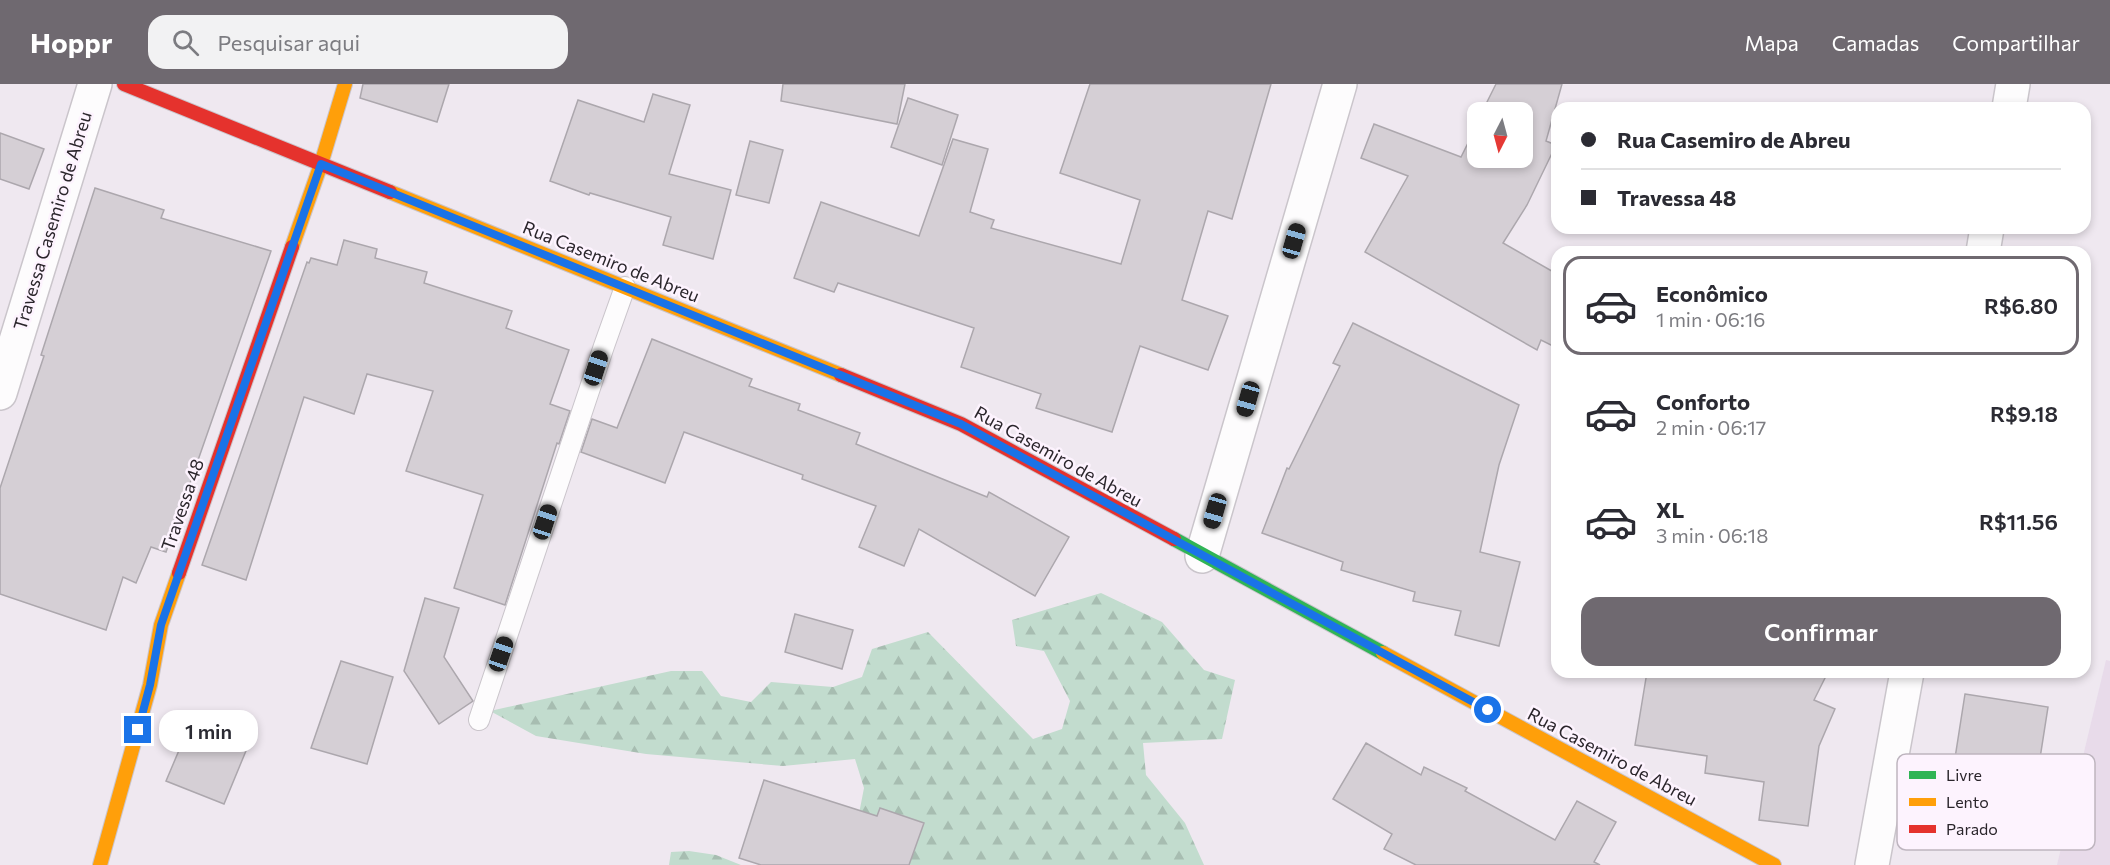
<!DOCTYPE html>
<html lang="pt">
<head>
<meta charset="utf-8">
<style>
  body { margin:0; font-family:Commissioner,sans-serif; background:#f2f2f3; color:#2b2b33; height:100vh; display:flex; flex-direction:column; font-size:22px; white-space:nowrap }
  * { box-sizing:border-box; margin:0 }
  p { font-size:20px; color:#7c7c81 }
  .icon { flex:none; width:33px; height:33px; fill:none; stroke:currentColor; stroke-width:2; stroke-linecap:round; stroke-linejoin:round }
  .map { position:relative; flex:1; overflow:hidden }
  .panel { position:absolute; left:1551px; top:162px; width:540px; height:432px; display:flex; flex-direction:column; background:#fff; border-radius:18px; box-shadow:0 3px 9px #0003 }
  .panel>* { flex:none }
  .hud { position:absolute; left:1551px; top:18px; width:540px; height:132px; border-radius:18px; box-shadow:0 3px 9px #0003; display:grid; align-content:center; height:132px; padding:0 30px; background:#fff }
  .needle { width:39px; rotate:186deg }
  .buttons { position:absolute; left:1467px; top:18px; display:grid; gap:12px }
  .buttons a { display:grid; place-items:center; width:66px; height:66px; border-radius:12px; background:#fff; box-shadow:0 3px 9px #0003; font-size:30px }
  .end { position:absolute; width:27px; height:27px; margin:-14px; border:8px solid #1a73e8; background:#fff; box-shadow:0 0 0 3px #fff }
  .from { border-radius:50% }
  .bubble { position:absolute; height:42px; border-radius:18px; background:#fff; box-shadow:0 3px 9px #0003; font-size:20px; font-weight:600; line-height:42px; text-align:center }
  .car { position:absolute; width:18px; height:36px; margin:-18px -9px; border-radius:8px; box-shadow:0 0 4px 2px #0007; background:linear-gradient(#222 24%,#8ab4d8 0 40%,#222 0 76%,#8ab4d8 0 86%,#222 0) }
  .hud b { display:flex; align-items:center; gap:21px; height:57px; font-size:22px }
  .hud b+b { border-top:2px solid #e1e1e2 }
  .hud i { width:15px; height:15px; background:#2b2b33 }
  ul { padding:10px 0 0; list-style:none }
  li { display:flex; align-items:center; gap:18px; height:99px; margin:0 12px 9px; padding:0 18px; border:3px solid transparent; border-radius:18px }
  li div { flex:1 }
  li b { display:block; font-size:22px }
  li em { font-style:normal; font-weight:600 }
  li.on { border-color:#6f6970 }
  li>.icon { width:54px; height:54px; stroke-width:1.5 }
  .button { display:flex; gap:12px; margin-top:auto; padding:12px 30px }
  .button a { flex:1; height:69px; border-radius:18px; background:#6f6970; color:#fff; font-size:24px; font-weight:600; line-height:69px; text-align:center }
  header { display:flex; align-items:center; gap:36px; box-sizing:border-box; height:84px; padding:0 30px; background:#6f6970; color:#fff }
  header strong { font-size:28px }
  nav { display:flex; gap:33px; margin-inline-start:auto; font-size:21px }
  .search { width:420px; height:54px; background:#f2f2f3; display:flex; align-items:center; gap:15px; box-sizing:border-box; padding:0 21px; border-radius:18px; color:#7c7c81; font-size:22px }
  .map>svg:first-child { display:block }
  .built { fill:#e8dbea }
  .forest { fill:url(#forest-firs) }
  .building { fill:#d5cfd5; stroke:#aca7ad; stroke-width:1.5 }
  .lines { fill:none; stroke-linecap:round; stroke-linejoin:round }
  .lane-casing { stroke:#cac5cb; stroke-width:22 }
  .street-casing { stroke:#cac5cb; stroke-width:36 }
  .fast-casing { stroke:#cac5cb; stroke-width:16 }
  .slow-casing { stroke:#cac5cb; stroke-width:16 }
  .jam-casing { stroke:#cac5cb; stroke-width:16 }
  .lane { stroke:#fdfcfd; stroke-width:20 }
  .street { stroke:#fdfcfd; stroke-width:33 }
  .fast { stroke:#30b455; stroke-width:14 }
  .slow { stroke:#ff9f0a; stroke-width:14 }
  .jam { stroke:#e5322d; stroke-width:14 }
  .route { stroke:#1a73e8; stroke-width:8 }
  .labels { text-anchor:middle; stroke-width:5; stroke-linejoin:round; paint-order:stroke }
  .street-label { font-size:18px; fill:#2a252b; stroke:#fdf3fe }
  .key { fill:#fdf3fe; stroke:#beb5bf; stroke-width:1.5 }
  .key-label { font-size:16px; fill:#2a252b }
</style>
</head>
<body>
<header>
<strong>Hoppr</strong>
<div class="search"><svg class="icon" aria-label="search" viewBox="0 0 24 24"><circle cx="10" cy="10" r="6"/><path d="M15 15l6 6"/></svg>Pesquisar aqui</div>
<nav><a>Mapa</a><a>Camadas</a><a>Compartilhar</a></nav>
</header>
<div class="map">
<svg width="2110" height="781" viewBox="0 0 2110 781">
  <defs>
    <pattern id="forest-firs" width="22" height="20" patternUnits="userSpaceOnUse" patternTransform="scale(1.5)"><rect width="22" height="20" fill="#c2dcce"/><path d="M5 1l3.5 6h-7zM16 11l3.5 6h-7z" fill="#a7bdb1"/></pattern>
  </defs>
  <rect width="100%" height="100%" fill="#efe8f0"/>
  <polygon class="built" points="2106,576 2110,577 2110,781 2057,781"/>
  <g class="forest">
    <polygon points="1101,509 1162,538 1204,586 1235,596 1222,655 1143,659 1146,691 1185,739 1204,781 849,781 864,704 855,675 783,682 646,670 536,652 490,627 671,587 702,587 721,612 751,618 771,598 833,603 862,593 872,565 928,548 1033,655 1062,645 1070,617 1044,567 1016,562 1012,536"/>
    <polygon points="689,767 716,771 741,781 669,781 671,768"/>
  </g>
  <g class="building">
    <polygon points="363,0 449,0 437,38 360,14"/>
    <polygon points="783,0 905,0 897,40 781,17"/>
    <polygon points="1090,0 1271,0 1232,135 1208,127 1182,216 1228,232 1208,286 1140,262 1112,348 1036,324 1041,310 961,283 974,244 838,199 834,208 794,194 821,118 919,152 953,55 988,65 970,128 994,136 991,144 1121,180 1140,116 1060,89"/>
    <polygon points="1496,0 1562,0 1546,57 1556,61 1527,121 1503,159 1557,190 1557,264 1541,256 1537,266 1365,168 1408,92 1361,74 1374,40 1461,73 1478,39 1478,74 1522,74 1522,28 1482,28"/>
    <polygon points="653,10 690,21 669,90 731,106 713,175 663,161 671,133 590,109 589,111 550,97 578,16 644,38"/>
    <polygon points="908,14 958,31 942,81 891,63"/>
    <polygon points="0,49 44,65 29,105 0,95"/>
    <polygon points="750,57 783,66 769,119 736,111"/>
    <polygon points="95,104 164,126 161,134 271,167 166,468 151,463 136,499 123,493 106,546 0,510 0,404 44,272 41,271"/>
    <polygon points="344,156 377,165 375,174 427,188 424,199 512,227 506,244 569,266 550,320 570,327 559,360 557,359 505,521 454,504 483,411 406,387 433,307 367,290 354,330 304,313 246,496 202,481 307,178 309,179 311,174 337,181"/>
    <polygon points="1353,239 1519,321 1499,381 1480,468 1520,478 1499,562 1455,551 1461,527 1413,517 1415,508 1341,486 1343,478 1262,449 1287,384 1289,385 1340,282 1333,279"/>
    <polygon points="652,255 752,295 749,302 800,320 798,326 860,349 856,360 987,413 989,408 1069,453 1035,512 919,445 904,482 859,463 876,422 802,395 803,391 684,348 665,399 581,368 592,335 617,344"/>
    <polygon points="425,514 459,524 444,573 473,617 439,640 404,587"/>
    <polygon points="795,530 853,546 842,585 785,568"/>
    <polygon points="341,577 393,593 367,680 311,664"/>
    <polygon points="1647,588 1828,588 1814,616 1835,625 1819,662 1808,742 1759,736 1764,698 1705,689 1707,672 1635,661"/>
    <polygon points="1965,610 2048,623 2033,719 1950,706"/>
    <polygon points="191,638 248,662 224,720 166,697"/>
    <polygon points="1366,659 1421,691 1424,683 1467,704 1465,707 1555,756 1577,717 1616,738 1594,778 1600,781 1416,781 1384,765 1392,750 1333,715"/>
    <polygon points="764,696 877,732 880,724 924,739 909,781 761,781 739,774"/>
  </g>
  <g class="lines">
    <defs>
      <polyline id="lane" points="479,636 604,262 625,203"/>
      <g id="street">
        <polyline points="2009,24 2013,0"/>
        <polyline points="1983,168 1987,144"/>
        <polyline points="0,309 95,0"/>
        <polyline points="1202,472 1340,0"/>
        <polyline points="1872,781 1907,588"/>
      </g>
      <polyline id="fast" points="1174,455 1383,569"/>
      <g id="slow">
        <polyline points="390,108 841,291"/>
        <polyline points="292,163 321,80 345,0"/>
        <polyline points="1383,569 1774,781"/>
        <polyline points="100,781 150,601 161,541 179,489"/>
      </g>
      <g id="jam">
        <polyline points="124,0 390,108"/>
        <polyline points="841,291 961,340 1174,455"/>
        <polyline points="179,489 292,163"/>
      </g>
    </defs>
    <use href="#lane" class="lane-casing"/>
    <use href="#street" class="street-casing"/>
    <use href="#fast" class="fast-casing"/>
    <use href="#slow" class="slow-casing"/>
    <use href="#jam" class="jam-casing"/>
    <use href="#lane" class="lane"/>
    <use href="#street" class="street"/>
    <use href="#fast" class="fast"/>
    <use href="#slow" class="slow"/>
    <use href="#jam" class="jam"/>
  </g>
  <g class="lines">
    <polyline class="route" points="138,646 150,601 161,541 321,80 961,340 1488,626"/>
  </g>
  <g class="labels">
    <g class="street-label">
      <text transform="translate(53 137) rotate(-73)" y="6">Travessa Casemiro de Abreu</text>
      <text transform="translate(611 178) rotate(22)" y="6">Rua Casemiro de Abreu</text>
      <text transform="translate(1058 373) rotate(29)" y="6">Rua Casemiro de Abreu</text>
      <text transform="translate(183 421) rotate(-71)" y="6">Travessa 48</text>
      <text transform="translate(1612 673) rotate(28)" y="6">Rua Casemiro de Abreu</text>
    </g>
  </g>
  <rect x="1897" y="670" width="198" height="96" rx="9" class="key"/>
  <rect x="1909" y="687" width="27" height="8" fill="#30b455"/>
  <rect x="1909" y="714" width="27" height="8" fill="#ff9f0a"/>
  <rect x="1909" y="741" width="27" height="8" fill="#e5322d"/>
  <g class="key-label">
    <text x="1946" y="697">Livre</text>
    <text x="1946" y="724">Lento</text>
    <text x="1946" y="751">Parado</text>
  </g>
</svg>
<div class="buttons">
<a><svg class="needle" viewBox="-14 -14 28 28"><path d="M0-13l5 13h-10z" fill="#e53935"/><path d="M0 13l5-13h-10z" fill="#7c7c81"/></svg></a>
</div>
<i class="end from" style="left:1488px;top:626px"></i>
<i class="end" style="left:138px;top:646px"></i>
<div class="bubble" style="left:159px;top:626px;width:99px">1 min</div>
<i class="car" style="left:1294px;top:157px;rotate:16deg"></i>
<i class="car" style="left:596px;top:284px;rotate:18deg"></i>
<i class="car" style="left:1248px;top:315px;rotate:196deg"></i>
<i class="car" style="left:1215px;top:427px;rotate:196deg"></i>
<i class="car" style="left:545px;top:438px;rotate:18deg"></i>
<i class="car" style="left:501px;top:570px;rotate:19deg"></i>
<div class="hud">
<b><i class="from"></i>Rua Casemiro de Abreu</b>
<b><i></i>Travessa 48</b>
</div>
<section class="panel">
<ul>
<li class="on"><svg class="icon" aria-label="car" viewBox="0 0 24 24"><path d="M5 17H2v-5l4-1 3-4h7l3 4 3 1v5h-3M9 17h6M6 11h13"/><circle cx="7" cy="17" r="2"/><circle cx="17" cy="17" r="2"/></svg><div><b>Econômico</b><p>1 min · 06:16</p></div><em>R$6.80</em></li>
<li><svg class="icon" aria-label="car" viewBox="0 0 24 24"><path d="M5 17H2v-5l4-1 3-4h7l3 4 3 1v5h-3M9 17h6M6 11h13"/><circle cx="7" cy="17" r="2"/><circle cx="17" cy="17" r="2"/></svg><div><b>Conforto</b><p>2 min · 06:17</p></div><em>R$9.18</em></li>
<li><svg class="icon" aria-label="car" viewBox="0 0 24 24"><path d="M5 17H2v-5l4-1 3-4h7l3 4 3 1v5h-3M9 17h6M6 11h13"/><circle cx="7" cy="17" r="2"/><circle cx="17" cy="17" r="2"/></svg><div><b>XL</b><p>3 min · 06:18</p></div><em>R$11.56</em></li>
</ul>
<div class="button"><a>Confirmar</a></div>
</section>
</div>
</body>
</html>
